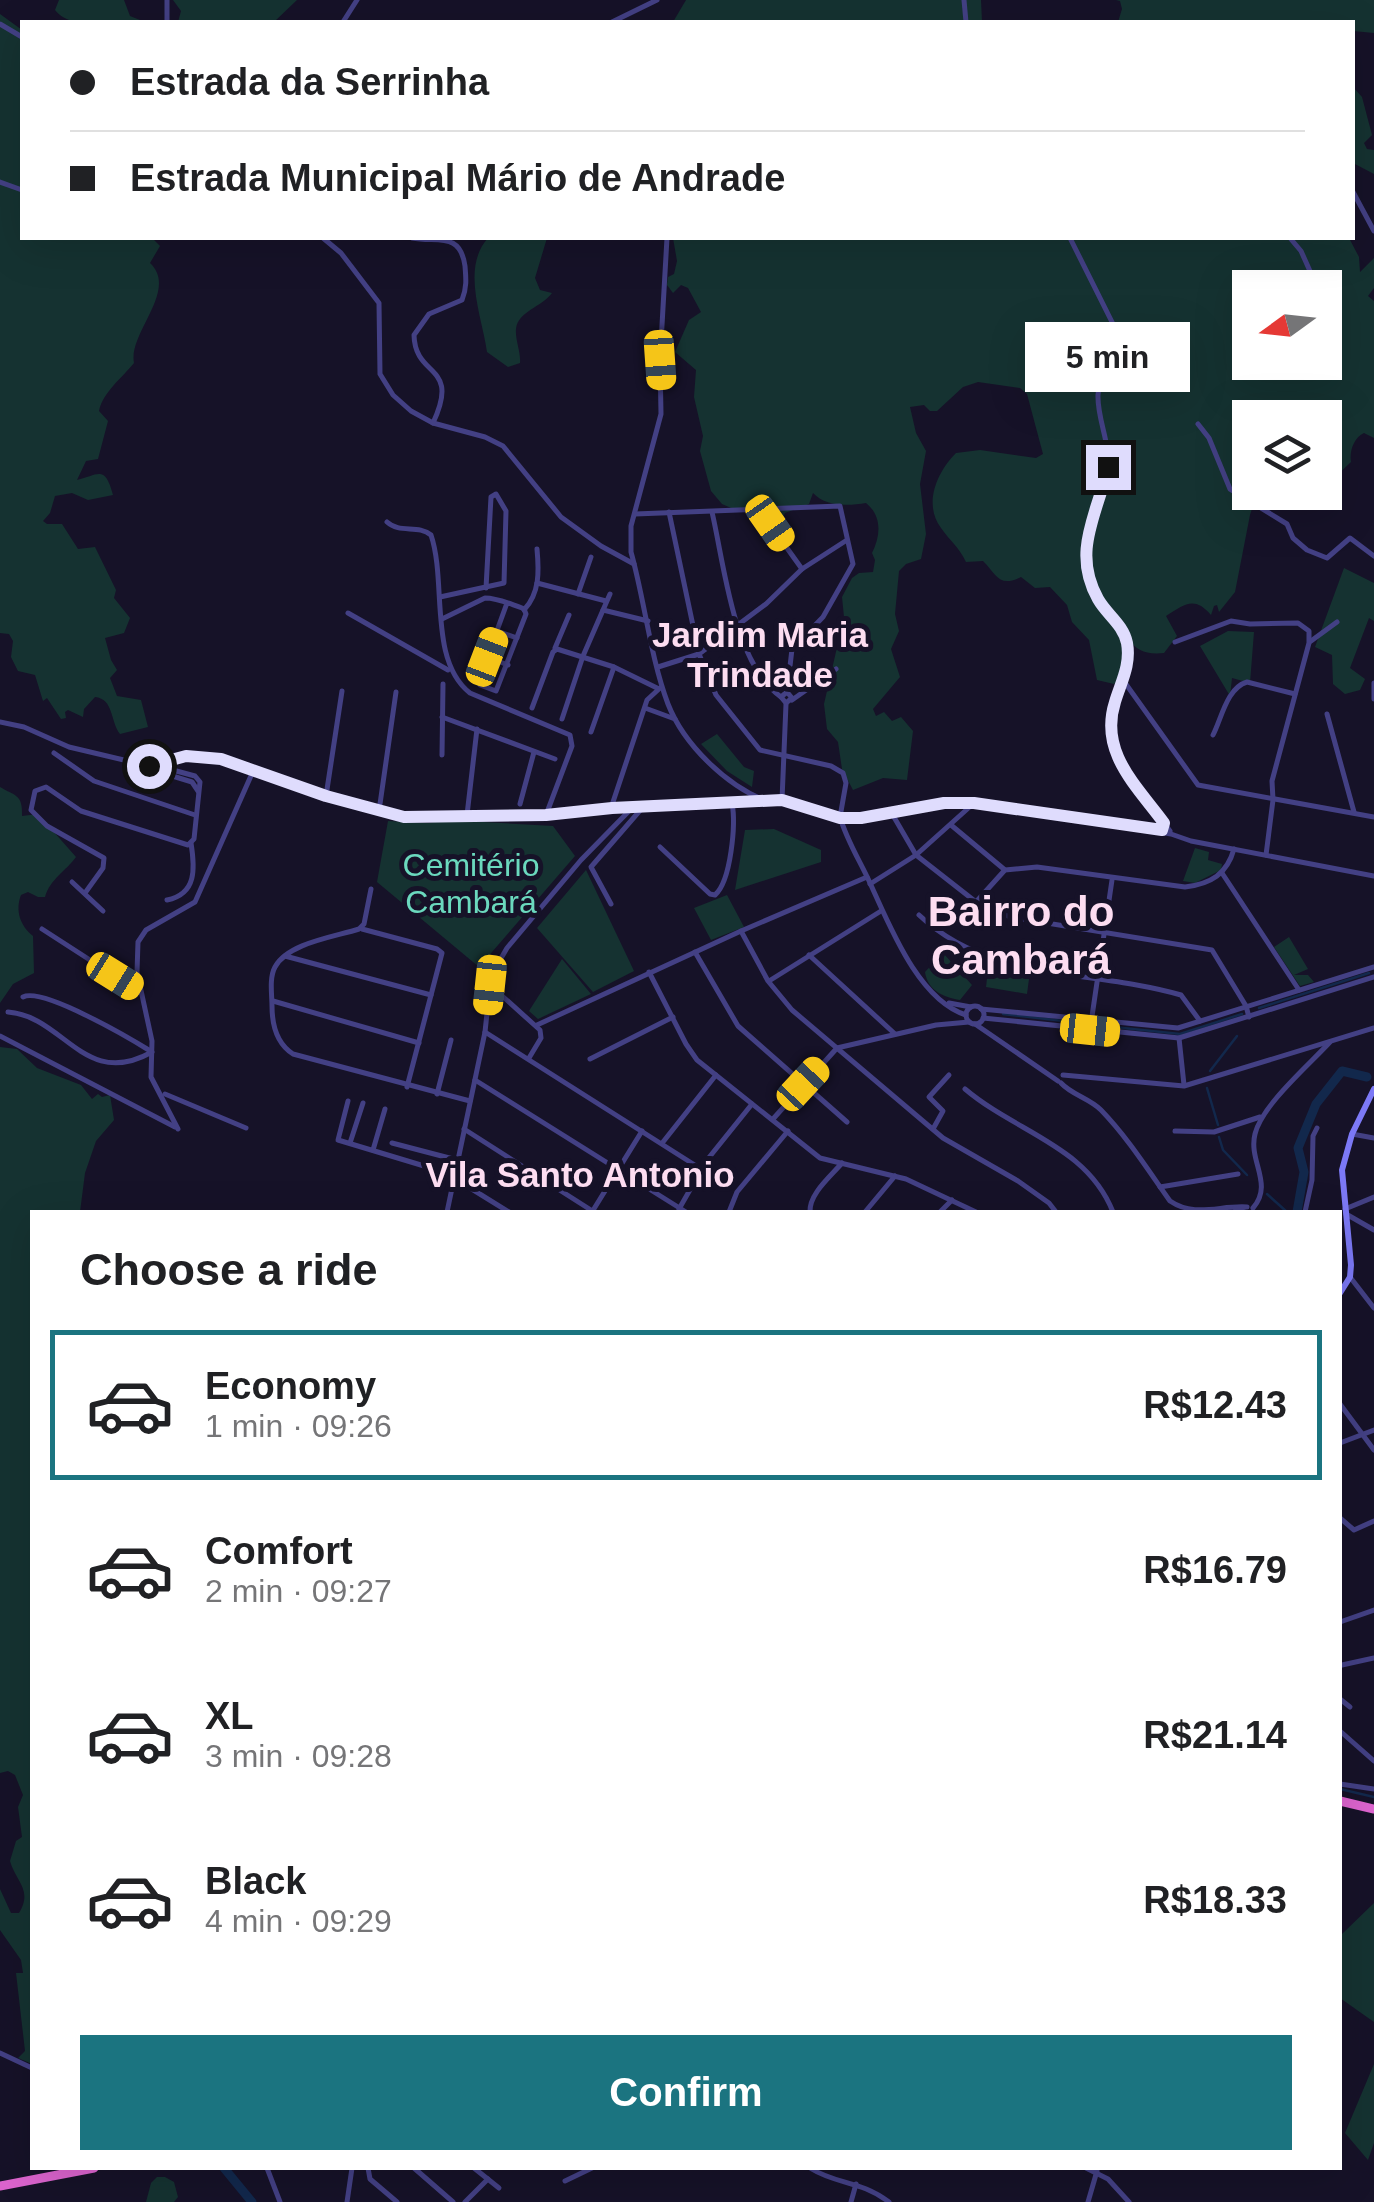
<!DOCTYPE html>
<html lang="en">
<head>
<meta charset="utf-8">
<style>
  body { margin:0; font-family:Arial,sans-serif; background:#f2f2f2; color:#202124; height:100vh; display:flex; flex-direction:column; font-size:38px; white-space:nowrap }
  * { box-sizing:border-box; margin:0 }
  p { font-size:32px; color:#757577 }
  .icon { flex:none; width:55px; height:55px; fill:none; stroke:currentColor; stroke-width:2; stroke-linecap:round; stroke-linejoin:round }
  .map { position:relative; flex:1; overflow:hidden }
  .details { position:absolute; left:30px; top:1210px; width:1312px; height:960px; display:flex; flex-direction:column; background:#fff; border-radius:0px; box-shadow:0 10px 40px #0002 }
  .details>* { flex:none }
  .hud { position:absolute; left:20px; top:20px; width:1335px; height:220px; border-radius:0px; box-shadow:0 10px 40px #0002; display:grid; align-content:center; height:220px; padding:0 50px; background:#fff }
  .needle { width:65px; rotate:255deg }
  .controls { position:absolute; left:1232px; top:270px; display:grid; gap:20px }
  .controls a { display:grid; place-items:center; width:110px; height:110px; border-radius:0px; background:#fff; box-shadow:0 10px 40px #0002; font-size:50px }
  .end { position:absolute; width:45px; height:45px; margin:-22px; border:12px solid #dfdcfd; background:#111; box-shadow:0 0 0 5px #111 }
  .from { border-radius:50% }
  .bubble { position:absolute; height:70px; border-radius:0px; background:#fff; box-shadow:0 10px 40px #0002; font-size:32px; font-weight:700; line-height:70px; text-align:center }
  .car { position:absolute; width:30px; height:60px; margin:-30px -15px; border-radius:12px; box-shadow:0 0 8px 2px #0007; background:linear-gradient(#f5c518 24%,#345 0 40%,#f5c518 0 76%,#345 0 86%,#f5c518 0) }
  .hud b { display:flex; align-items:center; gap:35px; height:95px; font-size:38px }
  .hud b+b { border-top:2px solid #e0e0e0 }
  .hud i { width:25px; height:25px; background:#202124 }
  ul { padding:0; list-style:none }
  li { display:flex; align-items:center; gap:30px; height:150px; margin:0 20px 15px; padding:0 30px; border:5px solid transparent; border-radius:0px }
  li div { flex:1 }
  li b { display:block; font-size:38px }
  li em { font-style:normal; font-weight:700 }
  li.on { border-color:#1b7480 }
  li>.icon { width:90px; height:90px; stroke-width:1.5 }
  h2 { padding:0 50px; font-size:45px; line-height:120px }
  .cta { display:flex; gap:20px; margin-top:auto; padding:20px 50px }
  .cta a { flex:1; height:115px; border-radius:0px; background:#1b7480; color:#fff; font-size:40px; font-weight:700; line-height:115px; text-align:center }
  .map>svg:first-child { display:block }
  .green { fill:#153231; fill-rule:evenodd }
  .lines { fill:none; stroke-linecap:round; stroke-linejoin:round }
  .stream { stroke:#12284c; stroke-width:2.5 }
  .river { stroke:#12284c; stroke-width:9 }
  .minor { stroke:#434084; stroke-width:5 }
  .tertiary { stroke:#434084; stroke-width:5 }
  .secondary { stroke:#7c79f6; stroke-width:6 }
  .trunk { stroke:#dc64ce; stroke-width:9 }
  .route { stroke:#dfdcfd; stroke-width:12 }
  .labels { text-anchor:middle; stroke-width:10; stroke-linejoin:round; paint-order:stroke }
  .park-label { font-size:32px; fill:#6bd9be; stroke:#161228 }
  .neighbourhood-label { font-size:35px; font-weight:bold; fill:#fdddf1; stroke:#161228 }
  .district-label { font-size:42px; font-weight:bold; fill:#fdddf1; stroke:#161228 }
</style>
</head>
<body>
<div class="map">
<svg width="1374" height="2202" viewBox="0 0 1374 2202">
  <rect width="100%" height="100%" fill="#161228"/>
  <g class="green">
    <path d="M59 0H124L130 16 145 22C119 23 72 32 55 10Z"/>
    <polygon points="173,0 297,0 274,22 178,22 181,11"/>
    <polygon points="686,0 981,0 982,22 673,22"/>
    <polygon points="1116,0 1374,0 1374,33 1353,31 1352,22 1118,22 1122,9 1120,1"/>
    <path d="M0 14 22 30V238H152L160 246 150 263C179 290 128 333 134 363 122 378 103 392 99 411L108 421 98 459 86 461 77 480C98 475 105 464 113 495L88 500 72 493 55 496 50 513 43 521 47 524H62L78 549 95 547 116 590 114 598 130 618 124 633 105 638 111 660 117 670 110 678 117 696 141 700 148 727 120 734C110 721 114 699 95 697L84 709 83 717 68 710 65 712 66 718 61 719 47 698 43 701 35 675 18 671 11 657 13 641 9 634 0 633Z"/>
    <polygon points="1352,86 1362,97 1372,135 1364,143 1367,149 1374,150 1374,174 1353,163"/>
    <path d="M488 238H547L535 278 540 290 552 293C542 307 518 311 516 329 515 340 521 352 520 363L508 367 487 352C482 316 461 268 488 238Z"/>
    <path d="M673 238H1339L1341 240 1349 238 1359 257 1360 272 1374 258V288L1368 296 1374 301V438L1364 433C1354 437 1349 452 1351 462L1331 481 1325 475V418H1250V492L1257 493 1250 515 1235 592 1219 612 1217 605 1214 606 1211 615C1194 595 1184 605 1166 616L1177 636 1164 653C1130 657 1129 635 1109 613 1119 641 1130 648 1121 680L1114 684 1097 680 1089 640 1072 622 1067 605 1050 587 1035 588 1021 577C999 588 997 575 983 561L966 562C959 547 950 541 941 528 923 504 937 472 956 453L980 450 1036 458 1043 454 1027 394 1020 388 978 382 963 387 937 411H930L924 405 910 407 916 433 926 451 920 484 926 534 921 559 906 564 899 571 895 614 899 631 891 649 900 677 873 709 876 716 884 712 892 721 901 717 913 731 907 780 883 778 853 790 842 769 838 742 827 729 824 704 844 617 842 597 852 578 859 573 873 572 875 560 872 553C881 535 882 516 866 503 848 506 826 507 813 493L809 504 785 513 779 526 772 520 771 509 738 511 722 504 711 491 700 451 703 436 694 397 696 370 675 352 689 320 701 312 688 288 681 285 673 293 667 285 668 277 674 274 677 261ZM1250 288H1325V362H1250Z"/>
    <polygon points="1344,568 1374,583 1374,621 1369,618 1350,668 1365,679 1360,690 1345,694 1333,684 1332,655 1315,647"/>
    <polygon points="1228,631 1254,632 1250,683 1232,678 1230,696 1200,646"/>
    <polygon points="717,734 744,767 754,771 752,787 727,771 701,744"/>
    <path d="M0 787C15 796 23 794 22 816L38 814 76 857C66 871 50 879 45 897H38L28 892 21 895C15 910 20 926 33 936L34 973 13 984 0 1003Z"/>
    <polygon points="448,820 553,826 575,856 479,967 377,882 388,821 428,823"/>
    <polygon points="774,829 821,850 821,862 735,890 745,830"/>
    <polygon points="1195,848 1209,852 1208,860 1222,864 1221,870 1195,883 1183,881"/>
    <polygon points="586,870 634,971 593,992 537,928"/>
    <polygon points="727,895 744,927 711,940 694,908"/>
    <polygon points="1289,937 1308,969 1294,975 1308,975 1314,982 1300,986 1274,947"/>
    <path d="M943 953 972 985 960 1000C943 997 928 991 925 972Z"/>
    <polygon points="562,959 591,994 538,1019 529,1011"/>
    <polygon points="988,970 1029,979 1027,994 986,987"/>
    <path d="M0 1047 17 1049 37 1068 81 1085 92 1099 98 1094 102 1097 110 1095 114 1120 96 1141 85 1173 80 1212H32V2064L18 2058 25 2051 16 1973H23L21 1960 0 1930V1889L11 1913H19C33 1890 16 1882 10 1861L16 1841 22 1837 18 1807 23 1795 15 1775 8 1771 0 1773Z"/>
    <polygon points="1374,1903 1374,2022 1340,1998 1340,1936"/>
    <polygon points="1374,2064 1374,2143 1368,2160 1345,2133"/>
    <polygon points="157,2177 165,2177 174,2182 178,2197 174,2202 146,2202 151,2183"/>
  </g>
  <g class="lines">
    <g class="stream">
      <polyline points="1259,1008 1369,973"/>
      <polyline points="1003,1014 1081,1023"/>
      <polyline points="1095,1025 1180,1034 1242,1014"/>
      <polyline points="1210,1071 1237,1036"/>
      <polyline points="1207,1088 1218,1125"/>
      <polyline points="1219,1137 1223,1150 1247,1175"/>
      <polyline points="1267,1194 1287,1212"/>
      <polyline points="1340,1789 1374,1797"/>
    </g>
    <g class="river">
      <polyline points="1297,1212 1304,1172 1298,1148 1316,1104 1342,1071 1367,1077"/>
      <polyline points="224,2168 252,2202"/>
    </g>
    <g class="minor">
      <polyline points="167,0 167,22"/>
      <polyline points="343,22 357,0"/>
      <polyline points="612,22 657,0"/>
      <polyline points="0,24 22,37"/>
      <polyline points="0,182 22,190"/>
      <polyline points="1352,190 1374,231"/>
      <polyline points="323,238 341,253 379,303 380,374 393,395 411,411 433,423 485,437 503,446 561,517 601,546 634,564"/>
      <path d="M412 238C437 243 460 231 465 266 466 278 467 288 462 300L429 314 414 335C415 379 461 363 433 423"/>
      <path d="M667 238 660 360 661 414 631 526V552C645 602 650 656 668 704 684 745 726 785 766 801"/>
      <polyline points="1290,238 1301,251 1314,280"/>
      <polyline points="1198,424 1209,438 1230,489 1287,524 1293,538 1307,550 1327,558 1350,538 1374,556"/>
      <polyline points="764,509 769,523 802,569"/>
      <polyline points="669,512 699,654 716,695 760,750 831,766 843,773 846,783 840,817"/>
      <path d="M712 512C725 568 733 662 781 697"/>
      <polyline points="635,514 840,506 853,564 823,617 792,649 787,692 781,697 786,703 792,698 787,692"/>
      <path d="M387 522C400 534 418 524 431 535 447 582 428 660 470 693L570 735 572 746 546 815"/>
      <polyline points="537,583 606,601"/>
      <polyline points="578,594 591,557"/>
      <polyline points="440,597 504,583 506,511 496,494 491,497 486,588"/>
      <path d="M524 610C540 593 539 571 537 549"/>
      <polyline points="603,610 648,621"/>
      <polyline points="348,613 448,670"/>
      <path d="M442 619 485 598C498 598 510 604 522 608L524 609 526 614 496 691 480 685 479 680 507 603"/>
      <polyline points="497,631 517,638"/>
      <polyline points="1311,641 1337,622"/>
      <polyline points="1175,642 1231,621 1250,624 1298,623 1309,631 1309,643 1272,781 1273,800 1266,855"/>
      <polyline points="555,648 569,615"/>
      <polyline points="487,657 508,665"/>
      <polyline points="658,667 699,654 766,604 802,569 847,540"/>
      <polyline points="1123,680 1198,785 1374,817"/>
      <polyline points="1374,683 1374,699"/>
      <polyline points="792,700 836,669"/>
      <polyline points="532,708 553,652 557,649 614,667 657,688"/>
      <polyline points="645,708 675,719"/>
      <polyline points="1327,714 1354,812"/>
      <polyline points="442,717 555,759"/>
      <polyline points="562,719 583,656 610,594"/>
      <polyline points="591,732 614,667"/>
      <path d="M1213 735C1222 717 1227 688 1247 682L1295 694"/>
      <polyline points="54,753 94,781 195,815"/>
      <polyline points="442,755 443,684"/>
      <polyline points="184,756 153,754 150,760 166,774 192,782 198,791"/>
      <polyline points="326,796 342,691"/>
      <polyline points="782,800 786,704"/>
      <polyline points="520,804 534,752"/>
      <polyline points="611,808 647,700 660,688"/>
      <polyline points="379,811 396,692"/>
      <polyline points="891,812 916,855 976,902 1010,917 1212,950 1246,1006 1249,1017"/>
      <polyline points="467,815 477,729"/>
      <path d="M951 825 1005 870 1037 867 1185 887C1211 884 1227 874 1234 849"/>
      <path d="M660 847 710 894 715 895C731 881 736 824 732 803"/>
      <polyline points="1222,873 1299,990"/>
      <polyline points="72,882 103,911"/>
      <polyline points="870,884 916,855 974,803"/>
      <path d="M371 889 364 924 359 929C334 937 288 943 275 967 269 978 272 995 272 1006 272 1025 276 1043 293 1054L470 1101"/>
      <polyline points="85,893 103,868 104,858 47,826 31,810 35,791 46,787 81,811 188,845 194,839 200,782 195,776 169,769 169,763"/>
      <path d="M167 900C197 894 195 868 191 843"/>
      <polyline points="976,902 1004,871"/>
      <polyline points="611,904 591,867 643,807"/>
      <path d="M919 915C991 983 1092 969 1181 995L1200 1021"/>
      <polyline points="42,929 141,993"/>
      <polyline points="362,929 437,949 442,953 407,1087"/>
      <polyline points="741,931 768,981 792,1010 943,1138 1018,1181 1049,1203 1056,1212"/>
      <polyline points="695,952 738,1026 847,1122"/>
      <polyline points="809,955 895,1034"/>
      <polyline points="285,956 431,995"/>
      <polyline points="649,972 686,1044 697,1060 820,1158 906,1179 976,1212"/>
      <polyline points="769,981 881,911"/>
      <polyline points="490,985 540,1030 541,1038 529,1058"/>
      <polyline points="273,1001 419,1043"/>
      <path d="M8 1012C64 1016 84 1090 152 1052 131 1039 43 987 23 997"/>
      <polyline points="975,1024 1058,1081"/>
      <polyline points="537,1025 741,931 867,877"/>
      <polyline points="1090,1030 1112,880"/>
      <polyline points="485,1032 701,1169"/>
      <polyline points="0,1036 175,1127"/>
      <polyline points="1179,1038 1184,1085"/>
      <polyline points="590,1059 673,1017"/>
      <polyline points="1063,1075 1184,1086 1374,1028"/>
      <polyline points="475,1080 686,1212"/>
      <path d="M1061 1083C1072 1095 1089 1098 1101 1110 1128 1138 1148 1170 1170 1201 1195 1218 1220 1205 1247 1207"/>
      <path d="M965 1089C1017 1133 1087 1146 1113 1212"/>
      <polyline points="165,1094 246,1128"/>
      <polyline points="437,1094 451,1040"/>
      <polyline points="348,1101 338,1140 454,1175"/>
      <polyline points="773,1119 837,1048 936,1025 969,1022"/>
      <polyline points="178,1129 151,1077 152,1041 137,972 138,942 146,930 195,902 254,769"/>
      <polyline points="464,1129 594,1212"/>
      <polyline points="933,1129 943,1111 929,1097 949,1075"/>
      <polyline points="1175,1131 1214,1132 1260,1117"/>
      <polyline points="1352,1134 1374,1138"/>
      <polyline points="663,1142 716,1075"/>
      <polyline points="350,1143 363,1103"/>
      <polyline points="392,1143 457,1160"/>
      <polyline points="373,1150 385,1109"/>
      <polyline points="454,1178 509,1212"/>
      <polyline points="1160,1187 1238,1174"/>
      <polyline points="1235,1208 1245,1212"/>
      <path d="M1253 1208C1274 1184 1248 1161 1255 1134 1262 1105 1309 1065 1330 1042"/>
      <polyline points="679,1209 707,1160 752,1104"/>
      <polyline points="1345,1209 1374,1197"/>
      <polyline points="447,1212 485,1032 490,985 496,967 507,948 581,860 630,810"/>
      <polyline points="592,1212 642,1131"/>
      <polyline points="729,1212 737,1192 788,1131"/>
      <path d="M810 1212C809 1194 830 1177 842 1163"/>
      <polyline points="865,1212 895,1176"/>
      <polyline points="940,1212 952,1200"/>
      <polyline points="1305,1212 1312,1180 1313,1136 1317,1128"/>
      <polyline points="1346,1214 1374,1230"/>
      <polyline points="1350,1277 1374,1308"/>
      <polyline points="1340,1404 1374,1450"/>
      <polyline points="1340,1443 1374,1430"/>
      <polyline points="1340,1518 1354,1530 1374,1521"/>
      <polyline points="1340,1622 1374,1610"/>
      <polyline points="1342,1665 1374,1658"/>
      <polyline points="1340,1699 1350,1707"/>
      <polyline points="1340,1731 1374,1761"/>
      <polyline points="1340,1784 1374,1789"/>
      <polyline points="0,2053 32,2068"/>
      <polyline points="267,2168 280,2202"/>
      <polyline points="368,2168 370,2179 397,2202"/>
      <polyline points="414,2168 453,2202"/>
      <polyline points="474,2168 499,2188"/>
      <path d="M810 2168C837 2185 860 2180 889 2202"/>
      <polyline points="1086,2168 1108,2179 1129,2202"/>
      <polyline points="565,2181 592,2168"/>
      <polyline points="347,2202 352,2168"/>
      <polyline points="465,2202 488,2179"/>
      <polyline points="851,2202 856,2184"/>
      <polyline points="1088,2202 1097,2171"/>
    </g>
    <g class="tertiary">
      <polyline points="964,0 966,22"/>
      <path d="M1070 238 1116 330C1114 353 1099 372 1098 395 1097 420 1112 446 1107 470 1100 507 1080 532 1088 574 1093 603 1123 618 1127 646 1130 670 1118 690 1112 712 1099 755 1147 799 1170 831"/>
      <polyline points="0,722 24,727 69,747 149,766 187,756 221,759 326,796 403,817 538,815 782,800 840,817 861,818 944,803 974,803 1048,812 1171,834 1191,841 1374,876"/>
      <path d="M840 817C847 841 860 861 870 883 889 924 918 1000 966 1015"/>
      <polyline points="949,1003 971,1007"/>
      <circle cx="975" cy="1015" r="9"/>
      <polyline points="981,1009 1178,1028 1374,967"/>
      <polyline points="983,1018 1179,1038 1374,977"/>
    </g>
    <polyline class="secondary" points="1340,1293 1350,1277 1351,1265 1342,1170 1352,1134 1374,1089"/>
    <g class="trunk">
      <polyline points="1340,1801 1374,1809"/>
      <polyline points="0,2186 94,2168"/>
    </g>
  </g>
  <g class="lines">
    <path class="route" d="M149 766 186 756 221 759 326 796 404 817 546 815 612 808 782 800 840 818H861L944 803H974L1162 830 1164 823C1136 785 1099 752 1115 702 1121 682 1131 665 1127 643 1123 624 1107 615 1098 599 1071 551 1098 513 1108 467"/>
  </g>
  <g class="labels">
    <g class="park-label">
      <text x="471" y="876">Cemitério<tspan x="471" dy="37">Cambará</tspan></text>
    </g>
    <g class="neighbourhood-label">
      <text x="760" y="647">Jardim Maria<tspan x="760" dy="40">Trindade</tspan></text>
      <text x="580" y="1187">Vila Santo Antonio</text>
    </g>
    <g class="district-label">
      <text x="1021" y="926">Bairro do<tspan x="1021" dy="48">Cambará</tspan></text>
    </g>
  </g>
</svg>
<div class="controls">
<a><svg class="needle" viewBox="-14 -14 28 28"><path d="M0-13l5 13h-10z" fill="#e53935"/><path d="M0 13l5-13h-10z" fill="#757577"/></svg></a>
<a><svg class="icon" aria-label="layers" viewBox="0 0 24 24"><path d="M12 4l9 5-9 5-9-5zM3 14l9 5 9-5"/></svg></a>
</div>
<i class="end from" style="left:149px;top:766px"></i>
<i class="end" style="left:1108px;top:467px"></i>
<div class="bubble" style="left:1025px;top:322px;width:165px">5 min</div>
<i class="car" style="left:660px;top:360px;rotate:176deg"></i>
<i class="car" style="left:770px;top:523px;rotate:145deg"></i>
<i class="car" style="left:487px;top:657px;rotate:21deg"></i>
<i class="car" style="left:115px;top:976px;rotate:122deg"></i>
<i class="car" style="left:490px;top:985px;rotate:186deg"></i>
<i class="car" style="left:1090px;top:1030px;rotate:96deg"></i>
<i class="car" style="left:803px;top:1084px;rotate:43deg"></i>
<div class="hud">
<b><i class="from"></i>Estrada da Serrinha</b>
<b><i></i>Estrada Municipal Mário de Andrade</b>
</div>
<section class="details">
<h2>Choose a ride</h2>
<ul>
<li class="on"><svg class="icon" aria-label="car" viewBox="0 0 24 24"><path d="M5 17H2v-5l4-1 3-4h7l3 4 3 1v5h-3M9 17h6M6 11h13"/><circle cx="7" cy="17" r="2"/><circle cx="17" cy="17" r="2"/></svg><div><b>Economy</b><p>1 min · 09:26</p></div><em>R$12.43</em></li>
<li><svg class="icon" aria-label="car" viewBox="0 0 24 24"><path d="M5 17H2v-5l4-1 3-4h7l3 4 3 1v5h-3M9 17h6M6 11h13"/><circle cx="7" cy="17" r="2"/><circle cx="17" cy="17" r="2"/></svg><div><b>Comfort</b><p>2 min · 09:27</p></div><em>R$16.79</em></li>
<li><svg class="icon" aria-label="car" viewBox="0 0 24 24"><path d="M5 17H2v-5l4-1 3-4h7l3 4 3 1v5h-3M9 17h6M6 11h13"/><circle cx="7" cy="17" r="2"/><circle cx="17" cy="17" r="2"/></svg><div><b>XL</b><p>3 min · 09:28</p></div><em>R$21.14</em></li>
<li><svg class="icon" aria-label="car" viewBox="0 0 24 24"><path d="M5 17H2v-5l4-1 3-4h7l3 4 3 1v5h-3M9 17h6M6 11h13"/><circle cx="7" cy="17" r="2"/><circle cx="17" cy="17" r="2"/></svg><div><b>Black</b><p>4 min · 09:29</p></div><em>R$18.33</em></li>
</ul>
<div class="cta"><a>Confirm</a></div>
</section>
</div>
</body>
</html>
